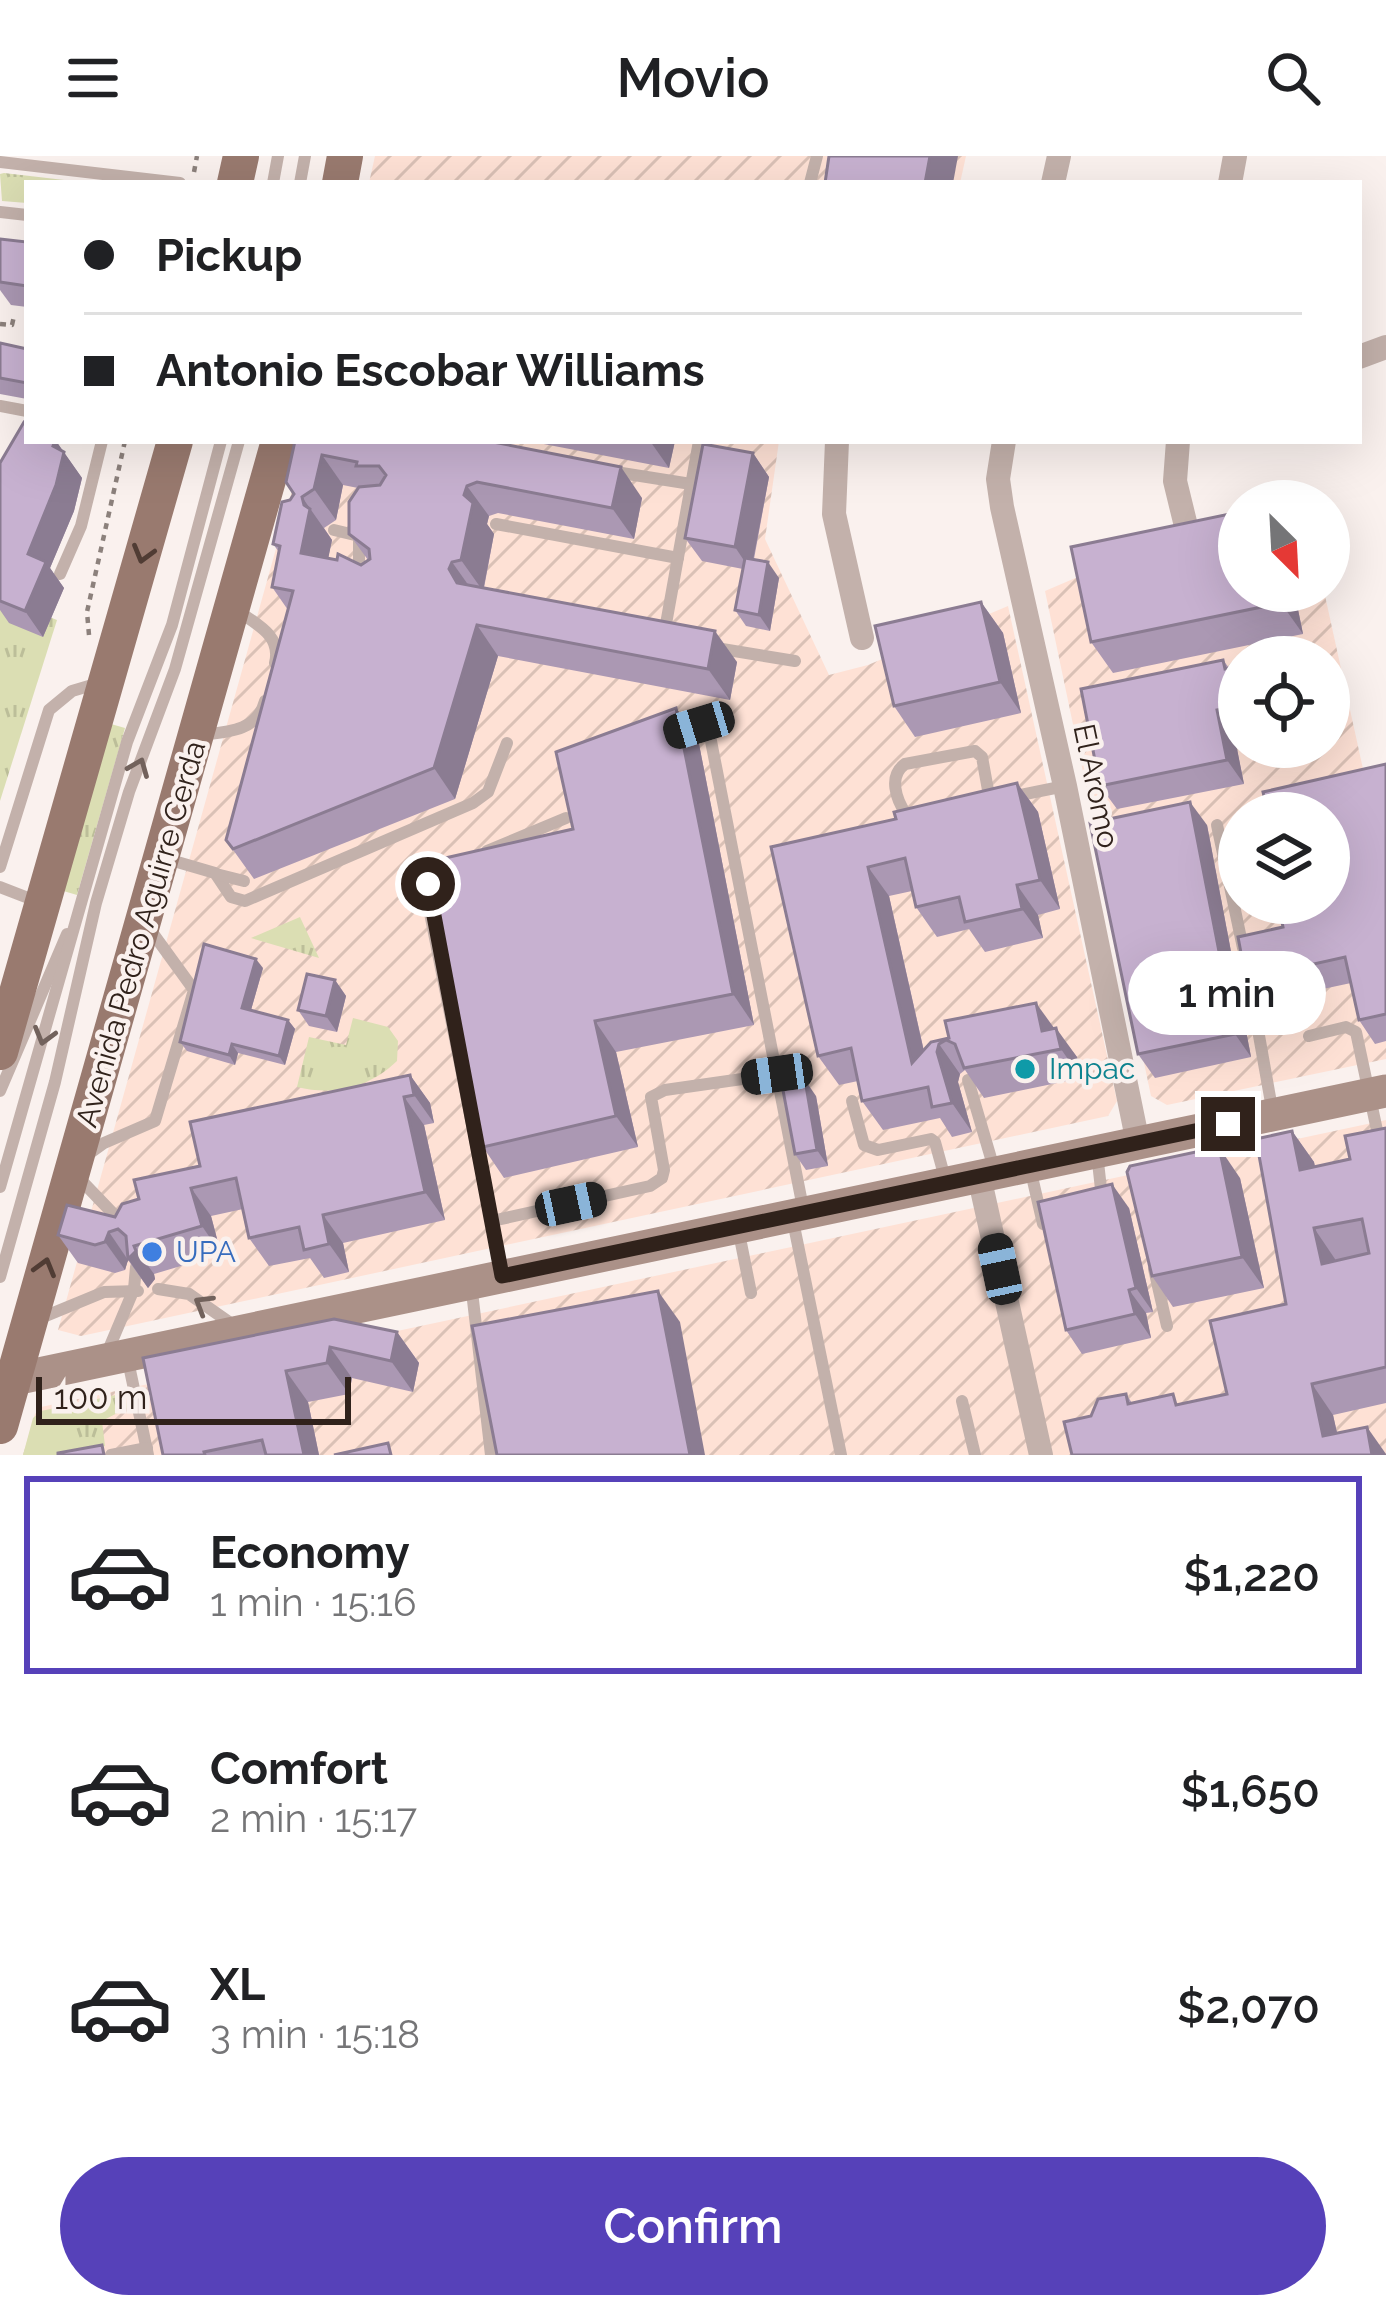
<!DOCTYPE html>
<html lang="en">
<head>
<meta charset="utf-8">
<style>
  body { margin:0; font-family:Raleway,sans-serif; background:#f6f6f6; color:#202124; height:100vh; display:flex; flex-direction:column; font-size:45px; white-space:nowrap }
  * { box-sizing:border-box; margin:0 }
  p { font-size:39px; color:#757577 }
  .icon { flex:none; width:66px; height:66px; fill:none; stroke:currentColor; stroke-width:2; stroke-linecap:round; stroke-linejoin:round }
  .map { position:relative; height:1299px; overflow:hidden }
  .sheet { display:flex; flex-direction:column; background:#fff; flex:1 }
  .sheet>* { flex:none }
  .hud { position:absolute; left:24px; top:24px; width:1338px; height:264px; border-radius:0px; box-shadow:0 12px 48px #0002; display:grid; align-content:center; height:264px; padding:0 60px; background:#fff }
  .needle { width:78px; rotate:156deg }
  .tools { position:absolute; left:1218px; top:324px; display:grid; gap:24px }
  .tools a { display:grid; place-items:center; width:132px; height:132px; border-radius:50%; background:#fff; box-shadow:0 12px 48px #0002; font-size:60px }
  .scale { position:absolute; left:36px; bottom:30px; width:315px; box-sizing:border-box; padding-left:12px; border:6px solid #30221b; border-top:0; font-size:33px; line-height:42px; white-space:nowrap; color:#30221b; -webkit-text-stroke:9px #faf1ee; paint-order:stroke }
  .end { position:absolute; width:54px; height:54px; margin:-27px; border:15px solid #30221b; background:#fff; box-shadow:0 0 0 6px #fff }
  .from { border-radius:50% }
  .bubble { position:absolute; height:84px; border-radius:42px; background:#fff; box-shadow:0 12px 48px #0002; font-size:39px; font-weight:600; line-height:84px; text-align:center }
  .car { position:absolute; width:36px; height:72px; margin:-36px -18px; border-radius:15px; box-shadow:0 0 9px 3px #0007; background:linear-gradient(#222 24%,#8ab4d8 0 40%,#222 0 76%,#8ab4d8 0 86%,#222 0) }
  .hud b { display:flex; align-items:center; gap:42px; height:114px; font-size:45px }
  .hud b+b { border-top:3px solid #e0e0e0 }
  .hud i { width:30px; height:30px; background:#202124 }
  ul { padding:21px 0 0; list-style:none }
  li { display:flex; align-items:center; gap:36px; height:198px; margin:0 24px 18px; padding:0 36px; border:6px solid transparent; border-radius:0px }
  li div { flex:1 }
  li b { display:block; font-size:45px }
  li em { font-style:normal; font-weight:600 }
  li.current { border-color:#5641b9 }
  li>.icon { width:108px; height:108px; stroke-width:1.5 }
  .primary-button { display:flex; gap:24px; margin-top:auto; padding:24px 60px }
  .primary-button a { flex:1; height:138px; border-radius:72px; background:#5641b9; color:#fff; font-size:48px; font-weight:600; line-height:138px; text-align:center }
  header { display:flex; justify-content:space-between; align-items:center; height:156px; padding:0 60px; background:#fff; font-size:54px; font-weight:600 }
  .map>svg:first-child { display:block }
  .industrial { fill:url(#industrial-furrows); fill-rule:evenodd }
  .grass { fill:url(#grass-tufts) }
  .lines { fill:none; stroke-linecap:round; stroke-linejoin:round }
  .path { stroke:#8c817c; stroke-width:4.5; stroke-dasharray:6 6; stroke-linecap:butt }
  .lane { stroke:#c3b1ab; stroke-width:12 }
  .street { stroke:#c3b1ab; stroke-width:24 }
  .secondary { stroke:#ab9188; stroke-width:33 }
  .primary { stroke:#997a6f; stroke-width:36 }
  .wall { fill:#ab98b3; fill-rule:evenodd }
  .shaded-wall { fill:#8b7c92 }
  .building { fill:#c7b1d0; stroke:#8b7c92; stroke-width:3; fill-rule:evenodd }
  .oneway { stroke:#503c34 }
  .oneway2 { stroke:#72625c }
  .route { stroke:#30221b; stroke-width:15 }
  .culture-dot { fill:#0f9aa8; stroke:#faf1ee; stroke-width:4.5 }
  .shop-dot { fill:#3f7fe0; stroke:#faf1ee; stroke-width:4.5 }
  .labels { text-anchor:middle; stroke-width:9; stroke-linejoin:round; paint-order:stroke }
  .street-label { font-size:30px; fill:#30221b; stroke:#faf1ee }
  .culture-label { font-size:30px; fill:#0d838f; stroke:#faf1ee; text-anchor:start }
  .shop-label { font-size:30px; fill:#366cbe; stroke:#faf1ee; text-anchor:start }
</style>
</head>
<body>
<header><svg class="icon" aria-label="menu" viewBox="0 0 24 24"><path d="M4 6h16M4 12h16M4 18h16"/></svg>Movio<svg class="icon" aria-label="search" viewBox="0 0 24 24"><circle cx="10" cy="10" r="6"/><path d="M15 15l6 6"/></svg></header>
<div class="map">
<svg width="1386" height="1299" viewBox="0 0 1386 1299">
  <defs>
    <pattern id="industrial-furrows" width="10" height="10" patternUnits="userSpaceOnUse" patternTransform="scale(3)"><rect width="10" height="10" fill="#fee1d5"/><path d="M-1 1l2-2M0 10L10 0M9 11l2-2" fill="none" stroke="#dac1b6"/></pattern>
    <pattern id="grass-tufts" width="24" height="20" patternUnits="userSpaceOnUse" patternTransform="scale(3)"><rect width="24" height="20" fill="#dbdeb3"/><path d="M3 7l-1-3M5 7V3M7 7l1-3M15 17l-1-3M17 17v-4M19 17l1-3" fill="none" stroke="#bcbe99"/></pattern>
  </defs>
  <rect width="100%" height="100%" fill="#faf1ee"/>
  <g class="industrial">
    <polygon points="375,0 966,0 960,27 369,27"/>
    <polygon points="306,285 779,285 765,383 829,519 868,509 1008,450 1117,945 1108,960 81,1180 58,1174"/>
    <path d="M1239 352V435H1324L1365 622 1386 618V903L1167 949 1151 940 1045 435ZM1239 501H1329V591H1239ZM1239 657H1329V747H1239Z"/>
    <polygon points="1386,964 1386,1299 23,1299 35,1258 41,1251"/>
  </g>
  <g class="grass">
    <polygon points="4,17 90,27 27,27 27,47 2,45 0,18"/>
    <polygon points="0,442 57,464 0,645"/>
    <polygon points="111,568 125,572 77,739 60,734"/>
    <polygon points="300,761 319,802 251,782"/>
    <path d="M353 862 388 871 398 885 397 905C369 932 334 940 297 931L309 881 346 889Z"/>
    <polygon points="125,1237 127,1252 102,1265 105,1290 60,1299 23,1299 33,1262 41,1255"/>
  </g>
  <g class="lines">
    <g class="path">
      <polyline points="194,16 197,0"/>
      <polyline points="0,168 12,169 14,160"/>
      <polyline points="89,479 87,456 125,285"/>
    </g>
    <g class="lane">
      <polyline points="0,6 180,27"/>
      <polyline points="273,27 278,0"/>
      <polyline points="300,27 305,0"/>
      <polyline points="810,27 817,0"/>
      <polyline points="0,56 27,59"/>
      <polyline points="0,250 27,255"/>
      <polyline points="609,315 691,328"/>
      <polyline points="496,368 678,402"/>
      <polyline points="334,374 359,380"/>
      <polyline points="359,383 359,414 364,422"/>
      <polyline points="60,418 81,370 102,285"/>
      <path d="M235 453C256 468 282 479 275 507"/>
      <polyline points="664,479 699,285"/>
      <polyline points="716,492 795,505"/>
      <polyline points="679,575 706,570 710,580 804,1057"/>
      <path d="M199 579C226 576 257 576 265 545"/>
      <polyline points="1011,641 1065,630"/>
      <path d="M915 658H906C896 643 888 620 905 608L975 595 982 601 990 645"/>
      <polyline points="1217,669 1243,792"/>
      <polyline points="487,695 566,662"/>
      <polyline points="167,703 215,717 231,741 245,745 473,647 488,636 507,587"/>
      <polyline points="0,711 49,554 72,535 99,527"/>
      <polyline points="216,718 244,725"/>
      <polyline points="0,731 36,745"/>
      <polyline points="430,757 502,1119"/>
      <polyline points="1248,818 1273,958"/>
      <polyline points="1309,880 1346,871 1356,876 1378,979 1386,989"/>
      <polyline points="968,924 995,1016"/>
      <polyline points="0,935 67,778"/>
      <polyline points="852,945 864,989 878,994 931,983 935,986 946,1026"/>
      <polyline points="1097,997 1102,1042"/>
      <polyline points="86,1000 104,987 155,965 194,834 149,772"/>
      <polyline points="1030,1012 1043,1068"/>
      <polyline points="76,1019 124,1069"/>
      <polyline points="0,1031 127,586 172,469 221,285"/>
      <polyline points="492,1065 650,1030 662,1022 664,1014 651,941 665,934 777,918"/>
      <polyline points="793,1065 841,1299"/>
      <polyline points="738,1072 751,1137"/>
      <polyline points="1154,1113 1167,1170"/>
      <polyline points="0,1121 55,926 96,747 129,636 175,513 239,285"/>
      <polyline points="471,1127 491,1299"/>
      <polyline points="158,1133 189,1138 236,1171"/>
      <polyline points="36,1164 104,1136 138,1135"/>
      <polyline points="107,1197 134,1133 136,1111"/>
      <polyline points="127,1200 148,1299"/>
      <polyline points="962,1245 975,1299"/>
      <polyline points="111,1299 147,1292"/>
    </g>
    <g class="street">
      <polyline points="1053,27 1059,0"/>
      <polyline points="1230,27 1235,0"/>
      <polyline points="1359,201 1386,191"/>
      <polyline points="837,285 834,358 862,482"/>
      <polyline points="1004,285 998,323 1002,351 1065,630 1138,987"/>
      <polyline points="1178,285 1175,325 1185,366"/>
      <polyline points="979,1020 1041,1299"/>
    </g>
    <polyline class="secondary" points="0,1226 1386,935"/>
    <g class="primary">
      <polyline points="235,27 241,0"/>
      <polyline points="340,27 345,0"/>
      <polyline points="0,896 175,285"/>
      <polyline points="0,1270 279,285"/>
    </g>
  </g>
  <g class="wall">
    <polygon points="0,83 27,86 27,151 11,149 0,134"/>
    <polygon points="0,187 27,193 27,243 0,238"/>
    <polygon points="56,285 82,322 74,355 50,412 64,432 43,481 9,467 0,454 0,307"/>
    <path d="M295 285 642 342 634 383 498 357 489 360 487 368 494 378 484 432 737 506 730 544 498 500 455 643 254 723 226 684 288 454 272 431 279 396 273 388 294 338ZM343 329 358 332 349 378 368 404 361 409 328 402 332 384 324 372 336 364Z"/>
    <polygon points="528,285 675,285 669,312"/>
    <polygon points="753,297 769,321 754,403 779,422 770,475 746,470 735,454 743,413 702,405 685,382"/>
    <polygon points="1239,435 1309,435 1295,439 1303,478 1113,517 1091,486"/>
    <polygon points="981,446 1003,477 1021,557 915,581 894,550"/>
    <polygon points="1223,504 1229,512 1239,510 1239,577 1234,578 1244,628 1117,653 1100,630"/>
    <polygon points="676,552 698,583 754,869 616,896 638,991 504,1022 483,991 573,673"/>
    <polygon points="1386,608 1386,885 1375,888 1359,864 1351,827 1262,846 1246,823 1283,771"/>
    <polygon points="1017,627 1038,656 1060,753 1038,759 1043,782 985,796 969,773 937,781 916,751 912,735 889,740 924,895 931,886 1054,872 1077,901 1081,922 984,942 965,914 960,918 958,926 972,976 952,981 940,962 883,974 862,945 858,925 839,929 818,900 771,691 896,663"/>
    <polygon points="1207,669 1251,901 1155,922 1138,898"/>
    <polygon points="263,812 251,854 288,864 295,873 285,909 238,897 235,909 187,895 180,886"/>
    <polygon points="335,824 346,840 337,876 309,870 298,854"/>
    <polygon points="410,919 430,947 434,967 424,969 445,1064 343,1087 349,1116 324,1122 310,1102 269,1110 249,1082 243,1053 211,1060 221,1098 154,1118 155,1123 148,1132 128,1104 125,1114 115,1117 78,1107 58,1079 115,1061 139,1043 200,1010"/>
    <polygon points="816,940 828,1010 806,1014 795,998"/>
    <polygon points="1386,972 1386,1247 1333,1259 1337,1277 1386,1299 1091,1260 1126,1238 1132,1247 1180,1248 1227,1238 1286,1148 1292,975 1314,1006 1315,1011 1350,1003"/>
    <polygon points="1240,1022 1264,1132 1173,1151 1152,1120"/>
    <polygon points="1129,1052 1153,1156 1146,1157 1151,1182 1082,1198 1066,1174"/>
    <polygon points="397,1176 419,1207 413,1236 352,1222 349,1238 308,1246 319,1299 163,1299 143,1202"/>
  </g>
  <g class="shaded-wall">
    <polygon points="930,0 958,0 953,27 925,27"/>
    <polygon points="56,285 82,322 74,355 50,412 64,432 43,481 25,455 28,398 53,290"/>
    <polygon points="650,285 675,285 669,312"/>
    <polygon points="753,297 769,321 751,415 735,391"/>
    <polygon points="322,299 343,329 336,364 314,333"/>
    <polygon points="621,311 642,342 634,383 612,352"/>
    <polygon points="467,330 489,360 487,368 494,378 483,435 461,404 464,339"/>
    <polygon points="302,341 332,384 323,428 301,397 304,349"/>
    <polygon points="452,406 474,437 478,457 449,413"/>
    <polygon points="768,406 779,422 770,475 759,459"/>
    <polygon points="1279,435 1292,435 1295,439 1303,478 1281,447"/>
    <polygon points="981,446 1003,477 1021,557 1000,526"/>
    <polygon points="477,469 498,500 455,643 434,612"/>
    <polygon points="715,475 737,506 730,544 708,513"/>
    <polygon points="676,552 698,583 754,869 733,838"/>
    <polygon points="1217,554 1234,578 1244,628 1227,604"/>
    <polygon points="1017,627 1038,656 1060,753 1040,724"/>
    <polygon points="1190,646 1207,669 1251,901 1235,878"/>
    <polygon points="868,711 889,740 933,936 912,907"/>
    <polygon points="1017,729 1038,759 1043,782 1022,753"/>
    <polygon points="256,803 263,812 249,861 242,852"/>
    <polygon points="335,824 346,840 337,876 326,860"/>
    <polygon points="1036,847 1057,876 1042,875"/>
    <polygon points="288,864 295,873 285,909 279,900"/>
    <polygon points="595,865 616,896 638,991 616,960"/>
    <polygon points="1056,872 1077,901 1081,922 1061,893"/>
    <polygon points="232,888 238,897 235,909 229,899"/>
    <polygon points="939,888 960,918 958,926 972,976 952,947 937,896"/>
    <polygon points="410,919 430,947 434,967 414,939"/>
    <polygon points="805,924 816,940 828,1010 817,994"/>
    <polygon points="404,941 424,969 445,1064 425,1036"/>
    <polygon points="1292,975 1314,1006 1322,1044 1300,1014"/>
    <polygon points="1219,991 1240,1022 1264,1132 1242,1101"/>
    <polygon points="1112,1028 1129,1052 1153,1156 1136,1132"/>
    <polygon points="191,1032 211,1060 221,1098 202,1070"/>
    <polygon points="323,1059 343,1087 349,1116 329,1088"/>
    <polygon points="1314,1072 1335,1103 1343,1138 1322,1108"/>
    <polygon points="109,1076 128,1104 125,1114 105,1086"/>
    <polygon points="134,1090 154,1118 155,1123 148,1132 128,1103"/>
    <polygon points="1129,1134 1146,1157 1151,1182 1135,1158"/>
    <polygon points="658,1135 680,1166 705,1299 690,1299"/>
    <polygon points="397,1176 419,1207 413,1236 391,1205"/>
    <polygon points="330,1191 352,1222 349,1238 327,1207"/>
    <polygon points="286,1215 308,1246 319,1299 304,1299"/>
    <polygon points="1312,1228 1333,1259 1342,1299 1323,1280"/>
    <polygon points="1367,1271 1386,1298 1386,1299 1372,1299"/>
  </g>
  <g class="building">
    <polygon points="829,0 930,0 925,27 825,27"/>
    <polygon points="0,83 27,86 27,130 0,126"/>
    <polygon points="0,187 27,193 27,227 0,222"/>
    <polygon points="24,266 27,267 27,285 55,285 53,290 64,296 56,329 28,398 46,406 25,455 0,445 0,307"/>
    <path d="M295 285H488L621 311 612 352 477 326 467 330 464 339 473 347 461 404 452 406 449 413 457 427 715 475 708 513 477 469 434 612 233 693 226 684 293 435 272 431 280 390 273 388 282 346 290 344 294 338 286 326ZM322 299 357 306 356 310H379L386 319 380 329 359 331 349 346V378L369 393 370 403 361 409 338 398 337 404 301 397 310 353 304 349 302 341 314 333Z"/>
    <polygon points="703,288 753,297 735,391 685,382"/>
    <polygon points="1239,356 1239,435 1279,435 1281,447 1091,486 1071,391"/>
    <polygon points="745,402 768,406 759,459 735,454"/>
    <polygon points="981,446 1000,526 894,550 875,470"/>
    <polygon points="1223,504 1225,513 1239,510 1239,550 1217,554 1227,604 1100,630 1081,533"/>
    <polygon points="676,552 733,838 595,865 616,960 483,991 419,708 573,673 556,596"/>
    <polygon points="1386,608 1386,858 1359,864 1345,801 1246,823 1238,781 1283,771 1278,747 1329,747 1329,657 1268,657 1263,636"/>
    <polygon points="1017,627 1040,724 1017,729 1022,753 965,766 959,741 916,751 905,702 868,711 912,907 931,886 949,882 945,865 1036,847 1042,875 1056,872 1061,893 964,912 955,888 946,884 939,888 937,896 952,947 932,951 928,931 862,945 851,892 818,900 771,691 896,663 894,656"/>
    <polygon points="1190,646 1235,878 1138,898 1090,667"/>
    <polygon points="204,788 256,803 242,852 288,864 279,900 232,888 229,899 180,886"/>
    <polygon points="307,818 335,824 326,860 298,854"/>
    <polygon points="410,919 414,939 404,941 425,1036 323,1059 329,1088 304,1094 299,1071 249,1082 236,1022 191,1032 202,1070 134,1090 136,1095 128,1103 126,1080 118,1073 109,1076 105,1086 95,1089 58,1079 67,1049 115,1061 122,1048 139,1043 134,1024 200,1010 190,966"/>
    <polygon points="805,924 817,994 795,998 782,929"/>
    <path d="M1386 972V1211L1312 1228 1323 1280 1367 1271 1372 1299H1072L1064 1266 1091 1260 1098 1243 1126 1238 1128 1248 1173 1238 1176 1249 1227 1238 1210 1165 1286 1148 1256 983 1292 975 1300 1014 1350 1003 1345 980ZM1362 1063 1369 1097 1322 1108 1314 1072Z"/>
    <polygon points="1219,991 1242,1101 1152,1120 1127,1016 1130,1010"/>
    <polygon points="1112,1028 1136,1132 1129,1134 1135,1158 1066,1174 1038,1046"/>
    <polygon points="658,1135 690,1299 497,1299 472,1170"/>
    <polygon points="334,1163 397,1176 391,1205 330,1191 327,1207 286,1215 304,1299 266,1299 262,1284 204,1296 205,1299 163,1299 143,1202"/>
    <polygon points="388,1287 391,1299 334,1299"/>
    <polygon points="102,1289 104,1299 58,1299 58,1297"/>
  </g>
  <defs><path id="oneway-chevron" d="M-2-3.5L2.5 0L-2 3.5" fill="none" stroke-width="1.6" stroke-linecap="round" stroke-linejoin="round" transform="scale(3)"/></defs>
  <g class="oneway">
    <use href="#oneway-chevron" transform="translate(143 398) rotate(106)"/>
    <use href="#oneway-chevron" transform="translate(45 1111) rotate(-74)"/>
  </g>
  <g class="oneway2">
    <use href="#oneway-chevron" transform="translate(139 611) rotate(-68)"/>
    <use href="#oneway-chevron" transform="translate(44 880) rotate(106)"/>
    <use href="#oneway-chevron" transform="translate(203 1148) rotate(-149)"/>
  </g>
  <g class="lines">
    <polyline class="route" points="428,728 502,1120 1228,968"/>
  </g>
  <circle class="culture-dot" cx="1025" cy="913" r="12"/>
  <circle class="shop-dot" cx="152" cy="1096" r="12"/>
  <g class="labels">
    <g class="street-label">
      <text transform="translate(1096 630) rotate(78)" y="10">El Aromo</text>
      <text transform="translate(141 778) rotate(-74)" y="10">Avenida Pedro Aguirre Cerda</text>
    </g>
    <g class="culture-label">
      <text x="1049" y="923">Impac</text>
    </g>
    <g class="shop-label">
      <text x="176" y="1106">UPA</text>
    </g>
  </g>
</svg>
<div class="tools">
<a><svg class="needle" viewBox="-14 -14 28 28"><path d="M0-13l5 13h-10z" fill="#e53935"/><path d="M0 13l5-13h-10z" fill="#757577"/></svg></a>
<a><svg class="icon" aria-label="locate" viewBox="0 0 24 24"><circle cx="12" cy="12" r="6"/><path d="M12 2v4M12 18v4M2 12h4M18 12h4"/></svg></a>
<a><svg class="icon" aria-label="layers" viewBox="0 0 24 24"><path d="M12 4l9 5-9 5-9-5zM3 14l9 5 9-5"/></svg></a>
</div>
<div class="scale">100 m</div>
<i class="end from" style="left:428px;top:728px"></i>
<i class="end" style="left:1228px;top:968px"></i>
<div class="bubble" style="left:1128px;top:795px;width:198px">1 min</div>
<i class="car" style="left:699px;top:569px;rotate:253deg"></i>
<i class="car" style="left:777px;top:918px;rotate:262deg"></i>
<i class="car" style="left:571px;top:1048px;rotate:78deg"></i>
<i class="car" style="left:1000px;top:1113px;rotate:348deg"></i>
<div class="hud">
<b><i class="from"></i>Pickup</b>
<b><i></i>Antonio Escobar Williams</b>
</div>
</div>
<section class="sheet">
<ul>
<li class="current"><svg class="icon" aria-label="car" viewBox="0 0 24 24"><path d="M5 17H2v-5l4-1 3-4h7l3 4 3 1v5h-3M9 17h6M6 11h13"/><circle cx="7" cy="17" r="2"/><circle cx="17" cy="17" r="2"/></svg><div><b>Economy</b><p>1 min · 15:16</p></div><em>$1,220</em></li>
<li><svg class="icon" aria-label="car" viewBox="0 0 24 24"><path d="M5 17H2v-5l4-1 3-4h7l3 4 3 1v5h-3M9 17h6M6 11h13"/><circle cx="7" cy="17" r="2"/><circle cx="17" cy="17" r="2"/></svg><div><b>Comfort</b><p>2 min · 15:17</p></div><em>$1,650</em></li>
<li><svg class="icon" aria-label="car" viewBox="0 0 24 24"><path d="M5 17H2v-5l4-1 3-4h7l3 4 3 1v5h-3M9 17h6M6 11h13"/><circle cx="7" cy="17" r="2"/><circle cx="17" cy="17" r="2"/></svg><div><b>XL</b><p>3 min · 15:18</p></div><em>$2,070</em></li>
</ul>
<div class="primary-button"><a>Confirm</a></div>
</section>
</body>
</html>
